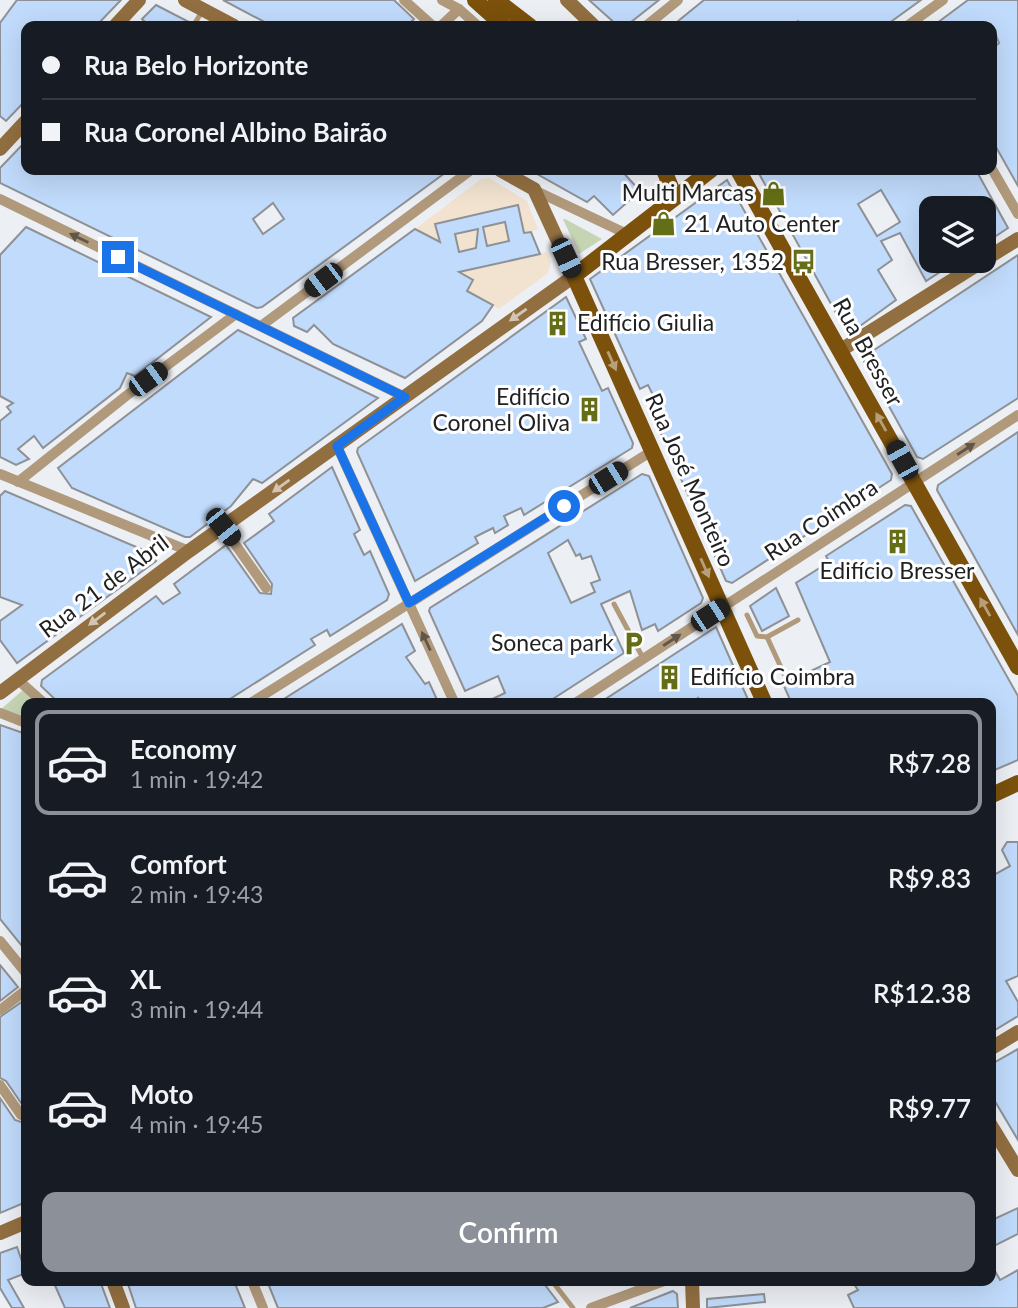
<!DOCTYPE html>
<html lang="en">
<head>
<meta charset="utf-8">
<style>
  body { margin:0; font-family:Lato,sans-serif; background:#20242c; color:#f1f3f6; height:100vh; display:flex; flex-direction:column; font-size:26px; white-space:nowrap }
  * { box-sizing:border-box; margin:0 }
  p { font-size:23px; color:#9ea1a6 }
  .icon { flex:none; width:38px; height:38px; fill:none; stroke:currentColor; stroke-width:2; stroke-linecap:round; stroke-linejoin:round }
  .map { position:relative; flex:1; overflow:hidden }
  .details { position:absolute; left:21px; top:698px; width:975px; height:588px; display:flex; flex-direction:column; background:#171b24; border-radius:14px; box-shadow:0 7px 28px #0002 }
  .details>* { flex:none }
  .hud { position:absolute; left:21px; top:21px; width:976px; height:154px; border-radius:14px; box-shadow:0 7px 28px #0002; display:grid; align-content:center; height:154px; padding:0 21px; background:#171b24 }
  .controls { position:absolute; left:919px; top:196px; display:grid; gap:14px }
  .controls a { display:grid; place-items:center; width:77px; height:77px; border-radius:14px; background:#171b24; box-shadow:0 7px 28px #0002; font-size:35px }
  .end { position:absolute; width:32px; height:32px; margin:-16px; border:9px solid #1a73e8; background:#fff; box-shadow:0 0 0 4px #fff }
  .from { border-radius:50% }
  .car { position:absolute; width:21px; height:42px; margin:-21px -10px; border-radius:9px; box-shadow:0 0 5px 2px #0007; background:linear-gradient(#222 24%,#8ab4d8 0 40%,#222 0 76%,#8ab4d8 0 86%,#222 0) }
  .hud b { display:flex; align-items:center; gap:24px; height:66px; font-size:26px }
  .hud b+b { border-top:2px solid #363941 }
  .hud i { width:18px; height:18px; background:#f1f3f6 }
  ul { padding:12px 0 0; list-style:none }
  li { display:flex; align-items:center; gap:21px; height:105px; margin:0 14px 10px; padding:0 7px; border:4px solid transparent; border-radius:14px }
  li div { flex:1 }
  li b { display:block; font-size:26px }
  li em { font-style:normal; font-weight:600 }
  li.selected { border-color:#8c9099 }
  li>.icon { width:63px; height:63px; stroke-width:1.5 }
  .action { display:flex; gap:14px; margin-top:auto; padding:14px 21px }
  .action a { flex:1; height:80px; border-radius:14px; background:#8c9099; color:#fff; font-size:28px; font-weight:600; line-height:80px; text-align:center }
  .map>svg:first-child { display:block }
  .education { fill:#f2e3d0 }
  .green { fill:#c5d4b3 }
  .building { fill:#c1dbfc; stroke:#8e9196; stroke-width:2; fill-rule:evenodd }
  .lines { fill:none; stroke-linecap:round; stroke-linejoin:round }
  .lane { stroke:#b1997b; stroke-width:5 }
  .street { stroke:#b1997b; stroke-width:10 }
  .secondary { stroke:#926f41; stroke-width:14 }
  .primary { stroke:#7b510b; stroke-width:16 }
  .oneway { fill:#61564a }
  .oneway2 { fill:#d3c5b3 }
  .oneway3 { fill:#b69f79 }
  .route { stroke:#1a73e8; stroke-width:9 }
  .labels { text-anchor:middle; stroke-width:6; stroke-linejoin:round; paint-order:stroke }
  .poi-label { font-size:23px; fill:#1f2022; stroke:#fff; text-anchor:end }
  .street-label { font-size:23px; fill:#1f2022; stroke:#fff }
</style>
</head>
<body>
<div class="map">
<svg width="1018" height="1308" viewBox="0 0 1018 1308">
  <rect width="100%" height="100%" fill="#eceff4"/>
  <polygon class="education" points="489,178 527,201 538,229 531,232 540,253 547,252 551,262 548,273 499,309 390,248 481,179"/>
  <g class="green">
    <polygon points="563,219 565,219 602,239 579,254"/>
    <polygon points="23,690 37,703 26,704 26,719 0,710"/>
  </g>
  <g class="building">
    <polygon points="17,0 121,0 96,26 26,26 26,100 6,121 0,116 0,23"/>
    <polygon points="223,0 394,0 414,19 407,26 272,26"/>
    <polygon points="589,0 659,0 626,26 618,26"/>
    <polygon points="704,0 921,0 885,26 804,26 798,21 792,26 672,26"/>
    <polygon points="968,0 1018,0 1018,186 992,140 992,49 999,43 992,26 933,26"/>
    <polygon points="156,5 189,22 188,26 149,26 142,19"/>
    <path d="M26 141V170H449L262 307 257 308 0 183V168ZM273 203 284 219 263 234 253 219Z"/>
    <polygon points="530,170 621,170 640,191 613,215 594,196 587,202"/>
    <path d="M757 170H976L1008 228 984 244V208H931V261H957L926 281 900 233 881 241 892 260 878 270 896 300 853 331H846ZM881 190 900 222 877 236 858 204Z"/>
    <polygon points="727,180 892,474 891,480 732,583 726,581 652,413 660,409 648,385 640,389 590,279"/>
    <path d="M518 205 524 233 531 232 540 254 459 272 473 280 467 291 493 305 482 321 405 378 333 344 314 325 307 332 294 326 293 318 415 229 440 242 435 224ZM505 222 509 241 487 246 483 227ZM478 229 476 248 459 252 455 234Z"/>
    <polygon points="26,227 211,317 135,376 127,373 120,388 43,448 34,436 18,449 29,459 16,465 0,457 0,421 11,412 7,407 13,403 0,396 0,255"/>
    <polygon points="1018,255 1018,398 923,459 917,457 864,361 865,356"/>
    <polygon points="566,297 586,339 579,342 602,391 608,388 633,443 632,448 524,515 521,508 504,516 508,525 495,533 493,528 475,537 478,543 415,581 357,452 358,448"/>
    <polygon points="238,330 378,398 262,483 253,479 231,506 190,537 185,537 72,488 58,468"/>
    <polygon points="1018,432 1018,635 937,490 938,485"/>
    <polygon points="332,467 360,530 354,534 364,555 370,551 389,594 387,600 330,636 327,630 311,639 315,645 222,704 60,704 41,686 42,680 156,596 163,604 180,593 174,584 226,545 260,593 271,594 272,584 244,543 274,521 269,514"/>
    <path d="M642 474 649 476 703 598 701 603 658 631 655 624 642 630 630 591 601 604 624 653 545 704H482L505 693 498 676 465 691 429 611 430 608ZM568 540 576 556 580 554 582 559 591 556 600 580 591 583 595 592 571 603 548 553Z"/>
    <polygon points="5,491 155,555 156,561 77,619 73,615 58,627 61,631 17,663 0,640 0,621 22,605 0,597 0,496"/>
    <polygon points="905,505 911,506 1018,696 1018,760 990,772 990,704 792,704 783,684 830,662 796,583 829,562 826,556"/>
    <polygon points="776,588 789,616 762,631 750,606"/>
    <polygon points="402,624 415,651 406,657 425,684 429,682 439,704 276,704"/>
    <polygon points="716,627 750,704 698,704 698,698 688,704 598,704"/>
    <polygon points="0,725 26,734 26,951 0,919"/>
    <polygon points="1007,842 1018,842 1018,976 1006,981 1018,1002 1018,1016 990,1033 990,877 1010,866 1002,850"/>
    <polygon points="0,965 18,987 0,1001"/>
    <polygon points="26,999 26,1110 6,1081 0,1078 0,1017"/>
    <polygon points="1018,1049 1018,1140 990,1093 990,1065"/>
    <polygon points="0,1098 15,1120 21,1122 26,1120 26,1202 0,1213"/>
    <polygon points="1018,1208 1018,1234 990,1248 990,1221"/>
    <polygon points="17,1247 26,1273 8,1280 24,1308 12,1308 0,1288 0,1253"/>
    <polygon points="990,1262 1000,1280 1018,1270 1018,1308 854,1308 848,1295 858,1290 852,1281 990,1281"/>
    <polygon points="53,1281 100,1281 110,1308 65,1308"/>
    <polygon points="127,1281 234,1281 245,1308 136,1308"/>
    <polygon points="267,1281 542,1281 558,1302 543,1308 278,1308"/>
    <polygon points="673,1291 677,1294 678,1308 630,1308"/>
    <polygon points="764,1294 765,1302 707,1308 707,1299"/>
  </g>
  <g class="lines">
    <g class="lane">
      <polyline points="193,26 203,10"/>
      <polyline points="614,604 643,658"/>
      <polyline points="747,615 757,636 767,637"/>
      <polyline points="784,674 767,637 798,620"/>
      <polyline points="990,1154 993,1153"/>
      <polyline points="552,1281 573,1308"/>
    </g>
    <g class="street">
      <polyline points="404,0 433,26"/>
      <polyline points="442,0 459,9 478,26"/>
      <polyline points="441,26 459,9"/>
      <polyline points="646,26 678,0"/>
      <polyline points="907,26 943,0"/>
      <polyline points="992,169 1018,214"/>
      <polyline points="534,190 627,234"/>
      <polyline points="0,199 405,397"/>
      <polyline points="261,326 471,170"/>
      <polyline points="337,446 455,704"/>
      <polyline points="0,474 189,551"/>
      <polyline points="18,482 126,396 236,314"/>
      <polyline points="223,527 266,588"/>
      <polyline points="17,679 45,704"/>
      <polyline points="249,704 652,451"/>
      <polyline points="574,704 1018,415"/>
      <polyline points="0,713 26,723"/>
      <polyline points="0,941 26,973"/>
      <polyline points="0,1010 26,990"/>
      <polyline points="0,1085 21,1115"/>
      <polyline points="252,1281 263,1308"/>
      <polyline points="591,1308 664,1281"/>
    </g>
    <g class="secondary">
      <polyline points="185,0 234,26"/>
      <polyline points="567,0 594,26"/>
      <polyline points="115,26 139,0"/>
      <polyline points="0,149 26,121"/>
      <polyline points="984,260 1018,239"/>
      <polyline points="841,350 983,261"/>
      <polyline points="0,693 189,551 574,276 534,189 500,170"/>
      <polyline points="990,1049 1018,1032"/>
      <polyline points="990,1124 1018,1170"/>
      <polyline points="0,1233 26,1222"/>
      <polyline points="113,1281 123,1308"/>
      <polyline points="692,1281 693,1308"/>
    </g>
    <g class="primary">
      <polyline points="475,0 504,26"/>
      <polyline points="496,0 530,26"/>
      <polyline points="664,170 675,197"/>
      <polyline points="711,170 574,276 765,704"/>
      <polyline points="738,170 1018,667"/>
      <polyline points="990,796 1018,783"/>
    </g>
  </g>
  <defs><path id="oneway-solid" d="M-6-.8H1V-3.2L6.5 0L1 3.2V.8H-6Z" transform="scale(1.75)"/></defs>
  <g class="oneway">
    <use href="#oneway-solid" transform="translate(79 238) rotate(-154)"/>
    <use href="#oneway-solid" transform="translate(966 449) rotate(-33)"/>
    <use href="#oneway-solid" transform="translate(672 640) rotate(-33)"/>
    <use href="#oneway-solid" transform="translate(426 641) rotate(-115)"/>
  </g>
  <g class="oneway2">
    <use href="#oneway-solid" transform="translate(518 315) rotate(145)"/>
    <use href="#oneway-solid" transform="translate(281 486) rotate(144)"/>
    <use href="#oneway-solid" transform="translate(97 619) rotate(143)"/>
  </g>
  <g class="oneway3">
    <use href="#oneway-solid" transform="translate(612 361) rotate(66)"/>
    <use href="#oneway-solid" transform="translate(881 422) rotate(-119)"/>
    <use href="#oneway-solid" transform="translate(705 568) rotate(66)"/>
    <use href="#oneway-solid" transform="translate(985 607) rotate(-119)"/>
  </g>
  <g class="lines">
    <polyline class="route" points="118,257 405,397 337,446 409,603 564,506"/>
  </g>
  <defs>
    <symbol id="shop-bare" viewBox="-9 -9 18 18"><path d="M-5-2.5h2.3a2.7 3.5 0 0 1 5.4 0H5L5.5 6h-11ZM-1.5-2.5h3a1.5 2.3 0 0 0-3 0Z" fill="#646e16" stroke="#fff" stroke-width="2.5" paint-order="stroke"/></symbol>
    <symbol id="bus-bare" viewBox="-9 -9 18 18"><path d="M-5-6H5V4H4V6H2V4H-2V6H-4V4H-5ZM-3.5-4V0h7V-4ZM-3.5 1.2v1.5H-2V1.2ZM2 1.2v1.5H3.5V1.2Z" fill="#646e16" stroke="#fff" stroke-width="2.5" paint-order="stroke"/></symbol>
    <symbol id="building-bare" viewBox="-9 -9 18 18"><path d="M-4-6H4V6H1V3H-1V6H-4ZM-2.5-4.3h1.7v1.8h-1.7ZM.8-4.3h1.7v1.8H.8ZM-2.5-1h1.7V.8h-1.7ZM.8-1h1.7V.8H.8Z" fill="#646e16" stroke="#fff" stroke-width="2.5" paint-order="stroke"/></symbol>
    <symbol id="parking-bare" viewBox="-9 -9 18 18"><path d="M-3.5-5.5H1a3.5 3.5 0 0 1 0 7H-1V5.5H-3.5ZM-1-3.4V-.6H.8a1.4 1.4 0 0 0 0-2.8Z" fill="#646e16" stroke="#fff" stroke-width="2.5" paint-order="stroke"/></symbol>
  </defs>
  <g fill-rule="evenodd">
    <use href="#shop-bare" x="756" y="176" width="35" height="35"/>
    <use href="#shop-bare" x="646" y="206" width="35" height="35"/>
    <use href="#bus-bare" x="786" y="244" width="35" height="35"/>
    <use href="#building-bare" x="540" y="306" width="35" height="35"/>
    <use href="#building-bare" x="572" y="392" width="35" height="35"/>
    <use href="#building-bare" x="880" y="524" width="35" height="35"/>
    <use href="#parking-bare" x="616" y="626" width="35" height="35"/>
    <use href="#building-bare" x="652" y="660" width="35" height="35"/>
  </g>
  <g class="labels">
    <g class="poi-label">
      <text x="754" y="201">Multi Marcas</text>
      <text x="684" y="232" text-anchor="start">21 Auto Center</text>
      <text x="784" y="270">Rua Bresser, 1352</text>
      <text x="577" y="331" text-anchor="start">Edifício Giulia</text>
      <text x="570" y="405">Edifício<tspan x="570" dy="26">Coronel Oliva</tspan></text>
      <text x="897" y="579" text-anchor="middle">Edifício Bresser</text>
      <text x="614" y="651">Soneca park</text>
      <text x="690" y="685" text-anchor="start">Edifício Coimbra</text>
    </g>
    <g class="street-label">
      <text transform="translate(868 352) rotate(61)" y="8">Rua Bresser</text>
      <text transform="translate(690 480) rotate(66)" y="8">Rua José Monteiro</text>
      <text transform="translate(821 520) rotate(-33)" y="8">Rua Coimbra</text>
      <text transform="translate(104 586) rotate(-37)" y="8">Rua 21 de Abril</text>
    </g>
  </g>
</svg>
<div class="controls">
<a><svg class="icon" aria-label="layers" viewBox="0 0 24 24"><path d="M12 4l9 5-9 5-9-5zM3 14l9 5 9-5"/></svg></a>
</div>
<i class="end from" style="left:564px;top:506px"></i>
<i class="end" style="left:118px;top:257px"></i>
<i class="car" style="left:566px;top:258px;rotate:155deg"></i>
<i class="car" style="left:323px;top:280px;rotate:233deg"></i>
<i class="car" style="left:148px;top:379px;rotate:54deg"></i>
<i class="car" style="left:902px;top:460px;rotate:331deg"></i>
<i class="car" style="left:608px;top:478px;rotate:58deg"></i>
<i class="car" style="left:223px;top:527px;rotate:141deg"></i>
<i class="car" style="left:710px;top:615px;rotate:57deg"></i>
<div class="hud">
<b><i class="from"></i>Rua Belo Horizonte</b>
<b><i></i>Rua Coronel Albino Bairão</b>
</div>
<section class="details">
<ul>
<li class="selected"><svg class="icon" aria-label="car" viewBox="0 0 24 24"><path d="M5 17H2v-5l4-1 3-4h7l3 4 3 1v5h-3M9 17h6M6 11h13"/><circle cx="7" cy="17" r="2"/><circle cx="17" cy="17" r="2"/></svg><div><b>Economy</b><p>1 min · 19:42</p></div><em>R$7.28</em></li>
<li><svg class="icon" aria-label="car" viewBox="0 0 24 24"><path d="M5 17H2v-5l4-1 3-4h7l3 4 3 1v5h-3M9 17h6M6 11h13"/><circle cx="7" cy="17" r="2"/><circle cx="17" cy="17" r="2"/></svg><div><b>Comfort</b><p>2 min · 19:43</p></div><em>R$9.83</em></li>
<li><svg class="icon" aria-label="car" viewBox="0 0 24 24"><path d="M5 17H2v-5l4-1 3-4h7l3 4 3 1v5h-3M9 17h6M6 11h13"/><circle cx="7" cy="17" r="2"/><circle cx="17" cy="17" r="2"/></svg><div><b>XL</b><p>3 min · 19:44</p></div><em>R$12.38</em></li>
<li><svg class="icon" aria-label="car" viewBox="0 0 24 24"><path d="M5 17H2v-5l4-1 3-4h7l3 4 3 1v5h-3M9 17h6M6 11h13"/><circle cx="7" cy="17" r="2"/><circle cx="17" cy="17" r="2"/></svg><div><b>Moto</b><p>4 min · 19:45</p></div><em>R$9.77</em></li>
</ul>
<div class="action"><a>Confirm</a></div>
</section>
</div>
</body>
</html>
